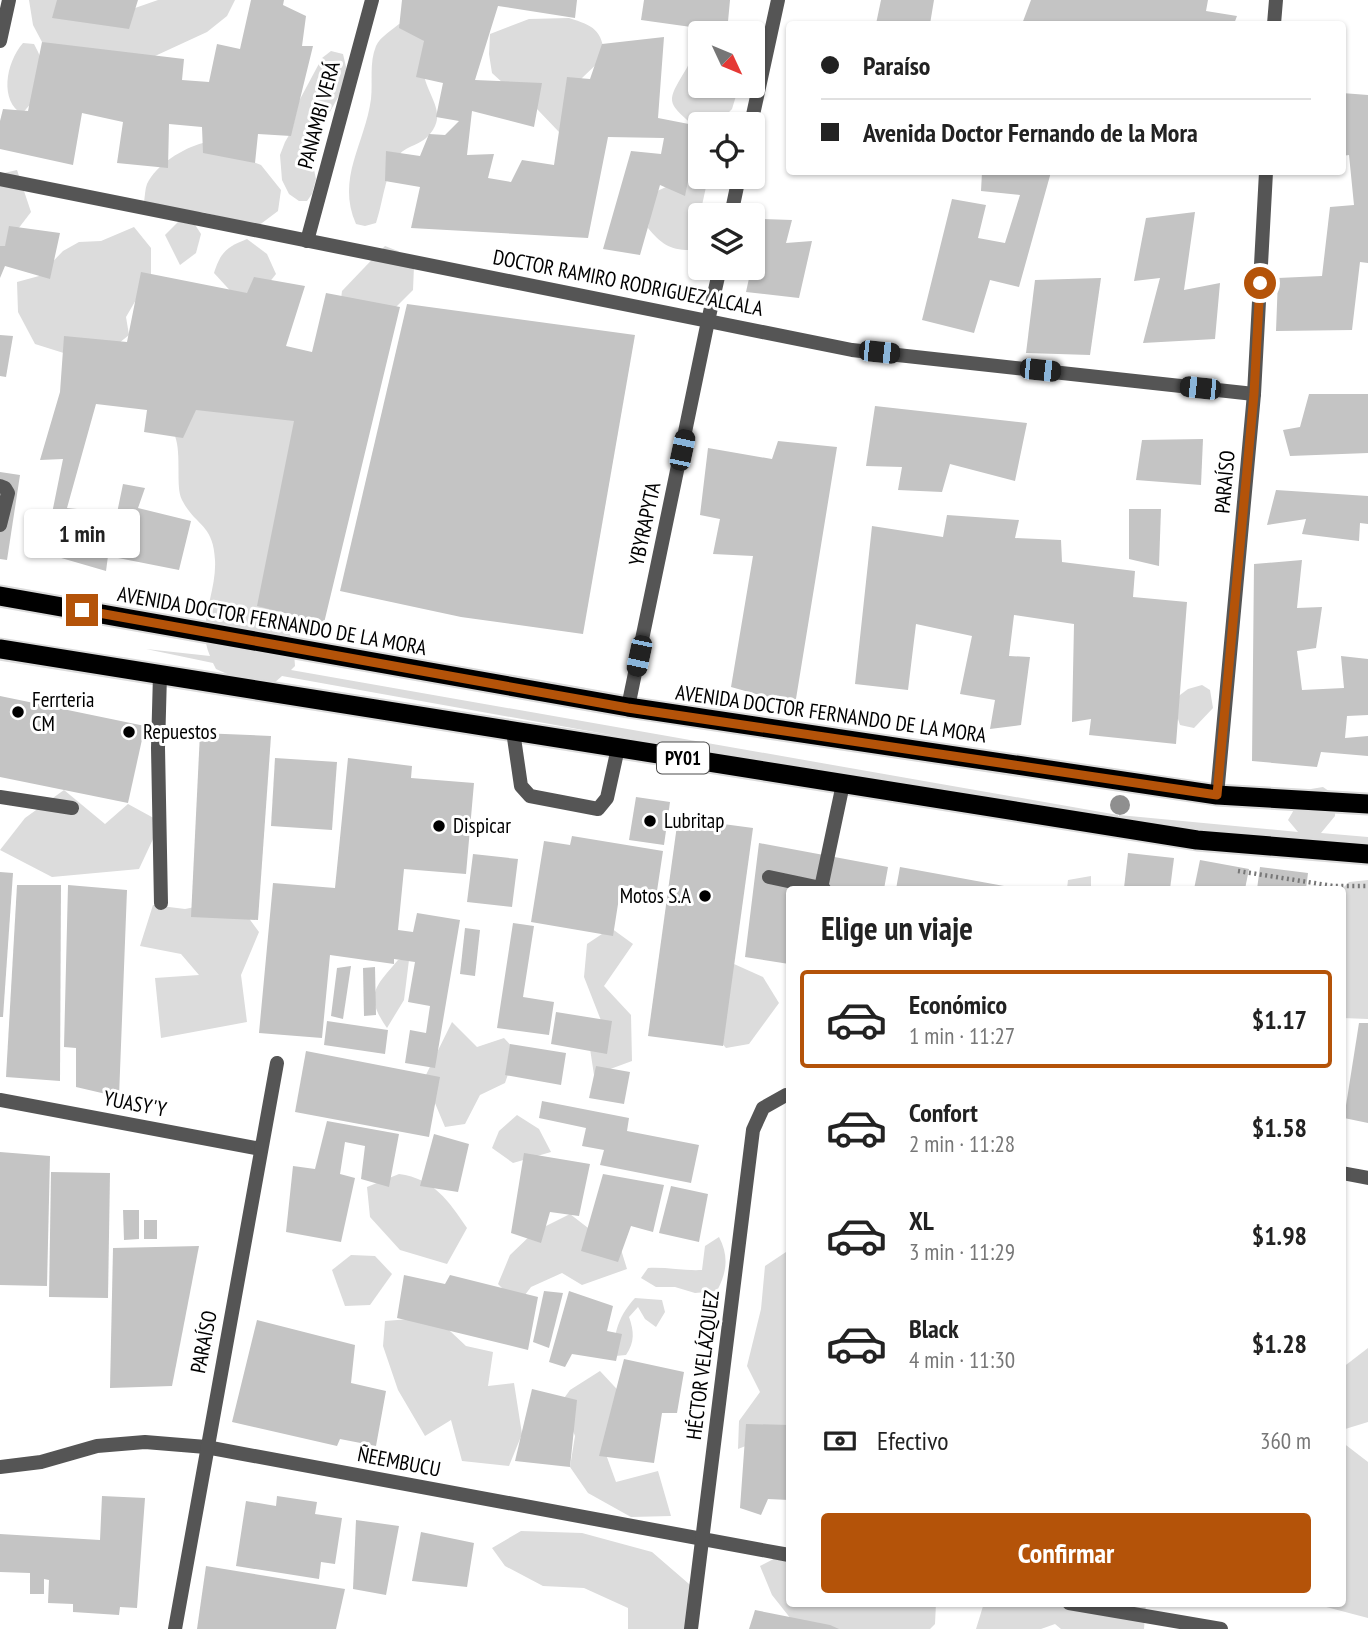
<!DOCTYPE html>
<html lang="es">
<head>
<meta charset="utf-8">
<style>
  body { margin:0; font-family:"PT Sans Narrow",sans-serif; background:#f2f2f2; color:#222; height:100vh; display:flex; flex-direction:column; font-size:26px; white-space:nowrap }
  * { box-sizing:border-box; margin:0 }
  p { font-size:23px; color:#767676 }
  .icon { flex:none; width:38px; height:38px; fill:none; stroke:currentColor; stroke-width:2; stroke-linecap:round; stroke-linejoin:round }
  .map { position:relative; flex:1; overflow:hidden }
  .side { position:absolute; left:786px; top:886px; width:560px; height:721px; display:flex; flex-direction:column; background:#fff; border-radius:7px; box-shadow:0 2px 5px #0004 }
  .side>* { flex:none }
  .hud { position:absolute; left:786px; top:21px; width:560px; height:154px; border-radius:7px; box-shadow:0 2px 5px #0004; display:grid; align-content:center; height:154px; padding:0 35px; background:#fff }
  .needle { width:46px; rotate:134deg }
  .tools { position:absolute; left:688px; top:21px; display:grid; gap:14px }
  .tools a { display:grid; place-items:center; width:77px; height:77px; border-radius:7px; background:#fff; box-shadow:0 2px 5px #0004; font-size:35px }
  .end { position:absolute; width:32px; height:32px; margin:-16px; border:9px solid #b45309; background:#fff; box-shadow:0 0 0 4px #fff }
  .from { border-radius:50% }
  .bubble { position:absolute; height:49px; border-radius:7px; background:#fff; box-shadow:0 2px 5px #0004; font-size:23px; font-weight:700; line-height:49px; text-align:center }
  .car { position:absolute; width:21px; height:42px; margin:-21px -10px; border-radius:9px; box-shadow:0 0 5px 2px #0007; background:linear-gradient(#222 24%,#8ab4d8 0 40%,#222 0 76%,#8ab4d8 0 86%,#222 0) }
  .hud b { display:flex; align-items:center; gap:24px; height:66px; font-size:26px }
  .hud b+b { border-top:2px solid #e0e0e0 }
  .hud i { width:18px; height:18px; background:#222 }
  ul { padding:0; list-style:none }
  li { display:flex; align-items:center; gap:21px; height:98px; margin:0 14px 10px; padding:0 21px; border:4px solid transparent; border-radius:7px }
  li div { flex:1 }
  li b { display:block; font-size:26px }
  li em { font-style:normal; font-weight:700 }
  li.on { border-color:#b45309 }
  li>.icon { width:63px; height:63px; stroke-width:1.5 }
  h2 { padding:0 35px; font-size:32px; line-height:84px }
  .pay { display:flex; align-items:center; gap:18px; height:77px; padding:0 35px; font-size:26px }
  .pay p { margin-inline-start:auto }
  .action { display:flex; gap:14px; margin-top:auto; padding:14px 35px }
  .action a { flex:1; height:80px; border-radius:7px; background:#b45309; color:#fff; font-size:28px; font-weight:700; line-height:80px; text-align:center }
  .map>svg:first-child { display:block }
  .green { fill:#dcdcdc }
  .building { fill:#c4c4c4 }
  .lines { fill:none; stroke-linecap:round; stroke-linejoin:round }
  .trunk-casing { stroke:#dbdbdb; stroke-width:23 }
  .path { stroke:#777; stroke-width:4.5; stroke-dasharray:2 3.5; stroke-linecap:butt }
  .service { stroke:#555; stroke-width:14 }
  .minor { stroke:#555; stroke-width:14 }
  .tertiary { stroke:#555; stroke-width:14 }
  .trunk { stroke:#000; stroke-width:19 }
  .tree { fill:#8f8f8f }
  .route { stroke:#b45309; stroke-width:9 }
  .poi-dot { fill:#000; stroke:#fff; stroke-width:2.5 }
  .labels { text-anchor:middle; stroke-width:6; stroke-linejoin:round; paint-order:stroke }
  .shield { fill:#fff; stroke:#4c4c4c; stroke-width:2 }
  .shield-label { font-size:19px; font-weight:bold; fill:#000 }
  .street-label { font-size:21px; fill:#000; stroke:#fff }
  .poi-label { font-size:21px; fill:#000; stroke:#fff; text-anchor:start }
</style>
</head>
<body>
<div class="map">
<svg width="1368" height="1629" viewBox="0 0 1368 1629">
  <rect width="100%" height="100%" fill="#fff"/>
  <g class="green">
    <polygon points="29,0 64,0 135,8 158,0 235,0 227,16 207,32 155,56 62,51 42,42 33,25"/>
    <path d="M569 18C594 26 601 29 605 56L582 78 569 100 568 115 559 132 537 109 516 95 492 73 489 54 490 34 529 19Z"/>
    <path d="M399 24C404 26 414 29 419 33 431 46 421 61 424 75 427 92 443 110 435 126 425 147 408 143 398 156 384 177 384 199 376 223L365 226 356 224C336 178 365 144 371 99 373 82 369 63 376 46 380 37 392 30 399 24Z"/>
    <path d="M23 43 34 44C54 83 49 82 22 114 0 101 5 64 23 43Z"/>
    <path d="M699 48 700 86H739L732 109 717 124 693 125C666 102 667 101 685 71 690 63 692 55 699 48Z"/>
    <polygon points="331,51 343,54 347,71 341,92 312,144 311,156 316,179 312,194 307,201 299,201 289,194 282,180 280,155 285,142 292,130 299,101 322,58"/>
    <path d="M203 143 261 165 281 190 278 211 258 226 202 212 152 213 144 202C145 196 145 189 147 184 156 165 183 148 203 143Z"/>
    <path d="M696 169 706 187 697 228V241L693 250C671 251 661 244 648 228L653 193 681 180Z"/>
    <polygon points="17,170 31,212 5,246 0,246 0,174"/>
    <polygon points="190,217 201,234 196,253 180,265 165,235 179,221"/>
    <polygon points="134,227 151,248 151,274 126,317 129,335 114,347 70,355 35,344 18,312 17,282 39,276 63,251 79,242 101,241"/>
    <path d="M247 239 267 254 276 274 261 293 236 297 214 273C221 251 227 247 247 239Z"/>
    <polygon points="385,246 398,251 414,266 413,290 392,311 340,308 342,291"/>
    <path d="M202 399 288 411 304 437 277 611 293 640 295 666 291 670 1118 815 1117 822 794 768 282 676 273 684 234 677 216 669 213 663 146 649 210 656C196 625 217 593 215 560 213 523 196 527 182 500 175 487 182 455 175 436Z"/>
    <polygon points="1202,685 1210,690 1213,708 1194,728 1180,725 1172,701 1188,689"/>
    <polygon points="1323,787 1336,796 1335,816 1321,833 1368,837 1368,844 1119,823 1119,815 1298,832 1288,820 1295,808 1311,789"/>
    <polygon points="64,790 105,824 128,804 161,822 139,869 52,877 0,850 25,818"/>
    <polygon points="1091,876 1091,889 1067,889 1068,880"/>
    <polygon points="1368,880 1368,1019 1342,1018 1342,889 1349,882"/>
    <polygon points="235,899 259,932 241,975 247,1022 161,1038 155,978 199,975 181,954 140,946 153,905 185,909"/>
    <polygon points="611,928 633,944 604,986 631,1015 632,1061 594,1075 589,1042 602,1023 584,977 587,944"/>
    <path d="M398 960H409L404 1000 387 1028C364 995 375 987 398 960Z"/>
    <polygon points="734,964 763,977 779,1003 749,1044 726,1048 702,1021"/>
    <polygon points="452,1022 477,1047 504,1038 516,1051 505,1083 480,1095 465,1124 445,1127 432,1096 422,1083"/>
    <polygon points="517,1115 539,1129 551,1152 513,1163 492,1148 499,1131"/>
    <path d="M399 1174C434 1179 448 1200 467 1228L447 1264 400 1250 370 1217 367 1187Z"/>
    <polygon points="570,1214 592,1231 619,1243 627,1269 582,1285 562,1273 531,1287 518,1304 498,1284 510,1255 534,1232"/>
    <path d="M719 1237C729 1256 727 1272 717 1291L695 1293 675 1287H656L641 1278 648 1268C667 1267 684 1271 702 1270L705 1246Z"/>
    <polygon points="789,1250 789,1436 761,1440 738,1449 739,1421 760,1392 747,1366 761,1309 765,1266"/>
    <polygon points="351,1255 375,1256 392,1274 370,1305 345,1306 332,1270"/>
    <path d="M635 1298 662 1300 665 1312 656 1327 645 1319 638 1307 629 1317C634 1331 635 1342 626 1355L615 1356C612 1334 620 1314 635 1298Z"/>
    <polygon points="435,1317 466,1346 493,1352 488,1386 514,1383 522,1434 509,1466 462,1461 451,1420 425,1436 398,1390 383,1346 385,1321"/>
    <polygon points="1368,1348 1368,1422 1342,1430 1342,1368"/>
    <polygon points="600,1371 627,1400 604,1449 616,1482 658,1471 671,1516 631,1517 588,1493 570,1467 575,1436 562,1401 570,1390"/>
    <polygon points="1342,1442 1368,1462 1368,1618 1311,1603 1342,1603"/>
    <polygon points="521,1531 582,1533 652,1552 696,1590 685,1629 628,1629 628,1608 584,1588 543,1586 505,1566 492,1548"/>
    <polygon points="789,1551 789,1603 936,1603 935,1624 930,1629 818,1629 795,1624 772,1595 760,1566"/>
    <polygon points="984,1603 1146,1603 1144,1629 1061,1629 1055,1624 1041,1629 976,1629"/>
  </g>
  <g class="building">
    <polygon points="57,0 138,0 129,29 52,18"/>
    <polygon points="251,0 284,0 283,5 306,16 302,46 313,46 291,136 258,134 255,163 203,153 202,127 169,124 168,168 117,163 123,122 82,113 73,165 0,149 0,121 3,109 28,111 42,42 184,59 182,80 209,82 217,44 240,49"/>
    <polygon points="402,0 577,0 575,18 498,6 475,80 542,83 534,127 472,111 467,155 494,154 488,178 511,182 522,160 554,165 567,77 590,79 602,44 664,37 658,118 699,126 685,196 660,185 640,255 603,249 631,151 661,154 664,138 608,137 588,238 411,228 420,187 385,181 386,151 420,156 429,134 445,135 459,121 436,117 443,83 416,77 424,41 399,28"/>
    <polygon points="644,0 730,0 727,32 641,20"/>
    <polygon points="881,0 934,0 930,24 876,24"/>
    <polygon points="1031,0 1208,0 1206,11 1237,16 1234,24 1022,24"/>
    <polygon points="1342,93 1368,95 1368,263 1360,262 1352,330 1276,331 1278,278 1322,276 1330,207 1354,205 1349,155 1342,156"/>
    <polygon points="982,172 1051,172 1019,287 990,280 974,333 922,320 952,199 986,205 978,238 1005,243 1020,195 981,191"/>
    <polygon points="1195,212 1184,290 1220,283 1215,339 1143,343 1160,278 1134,281 1146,218"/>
    <polygon points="762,219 792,220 786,243 812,241 799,298 746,292"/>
    <polygon points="9,226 60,233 50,279 5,266 0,278 0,246 5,246"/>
    <polygon points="141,272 247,293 254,277 305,286 286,346 312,352 326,293 400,307 324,623 257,606 294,421 196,410 183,438 144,432 147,410 96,404 67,508 117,513 123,484 145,488 138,508 191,521 179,570 108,556 106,571 44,553 63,459 40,460 60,392 64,336 127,342"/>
    <polygon points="1101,278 1090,355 1026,353 1035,280"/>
    <polygon points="407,304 635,335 583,634 461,617 340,591"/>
    <polygon points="0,335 13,336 6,377 0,376"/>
    <polygon points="1309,394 1368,394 1368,453 1290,456 1283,430 1300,427"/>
    <polygon points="875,406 1027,423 1015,481 950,464 942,492 898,490 902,467 866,466"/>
    <polygon points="1203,439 1201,485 1136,480 1142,440"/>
    <polygon points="778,441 837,447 795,705 731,687 753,556 713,554 720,519 700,515 708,448 772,459"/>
    <polygon points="0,472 20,475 7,560 0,559"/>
    <polygon points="1276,490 1368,496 1368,524 1360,523 1359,541 1302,534 1306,519 1267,525"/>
    <polygon points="1129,509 1161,509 1159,566 1129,559"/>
    <polygon points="947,515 1019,520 1015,538 1061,540 1062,562 1135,571 1133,597 1187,602 1176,744 1089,735 1091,719 1072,722 1074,624 1014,615 1009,656 1030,657 1021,725 990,729 995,700 960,694 972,636 916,624 908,690 855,684 872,526 943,537"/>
    <polygon points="1302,560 1297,608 1322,607 1316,648 1297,651 1302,690 1344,688 1341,656 1368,659 1368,715 1347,716 1345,738 1368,736 1368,756 1321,752 1317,767 1252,761 1254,564"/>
    <polygon points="0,696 145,726 128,803 0,777"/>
    <polygon points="200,733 271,736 258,920 191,917"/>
    <polygon points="275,758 337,762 332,830 271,826"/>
    <polygon points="348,758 412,766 411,778 474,783 466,874 404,869 398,930 413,932 417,913 460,920 435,1068 405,1063 410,1030 426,1033 430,1006 408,1002 415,962 394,959 394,964 330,955 322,1038 259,1033 273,883 335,888"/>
    <polygon points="636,797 670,802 664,845 629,840"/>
    <polygon points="678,818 753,828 723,1046 648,1036"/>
    <polygon points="572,836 663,851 657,891 621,885 613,936 531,922 544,841 570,845"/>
    <polygon points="759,843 888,867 884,889 789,889 789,964 745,957"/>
    <polygon points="1128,853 1174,858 1170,889 1124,888"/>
    <polygon points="473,854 518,859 512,907 467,902"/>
    <polygon points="1200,860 1249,869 1245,889 1194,889"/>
    <polygon points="900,867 1015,888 1015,889 896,889"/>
    <polygon points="1260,867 1308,873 1306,889 1257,889"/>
    <polygon points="0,872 13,873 3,1017 0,1017"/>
    <polygon points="17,885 61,885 60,1081 6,1077"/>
    <polygon points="68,885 127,890 119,1097 76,1087 76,1048 64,1047"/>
    <polygon points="513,923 534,926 523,997 554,1002 549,1035 497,1028"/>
    <polygon points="465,928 480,930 475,976 460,974"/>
    <polygon points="351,966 343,1019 331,1016 337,968"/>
    <polygon points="375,967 376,1015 364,1016 363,968"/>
    <polygon points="556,1012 612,1021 607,1054 551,1044"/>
    <polygon points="327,1021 388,1030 385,1054 324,1045"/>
    <polygon points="1359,1023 1368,1023 1368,1123 1344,1118"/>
    <polygon points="510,1044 566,1053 561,1085 505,1075"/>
    <polygon points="306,1051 440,1077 429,1137 295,1112"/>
    <polygon points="596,1066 630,1072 624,1104 589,1098"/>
    <polygon points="542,1101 629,1118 627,1131 699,1145 691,1183 600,1165 604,1150 582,1146 586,1128 539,1118"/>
    <polygon points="327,1121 399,1134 389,1187 361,1179 365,1146 345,1142 340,1174 355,1178 341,1242 286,1232 293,1166 315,1169"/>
    <polygon points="434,1134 469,1144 458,1192 420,1186"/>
    <polygon points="0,1152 50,1156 47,1286 0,1285"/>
    <polygon points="524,1153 590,1164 579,1216 550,1212 541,1243 511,1233"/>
    <polygon points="51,1172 110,1173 108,1298 49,1297"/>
    <polygon points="603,1174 664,1185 653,1232 631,1226 618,1262 581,1251"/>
    <polygon points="671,1186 708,1194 699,1242 659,1233"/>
    <polygon points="123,1210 139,1210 139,1239 124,1240"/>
    <rect x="144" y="1220" width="13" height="19"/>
    <polygon points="199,1246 172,1386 110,1388 113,1248"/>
    <polygon points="404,1275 445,1284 450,1275 538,1297 528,1350 397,1318"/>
    <polygon points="544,1291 563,1293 549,1348 533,1342"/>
    <polygon points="569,1291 613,1306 607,1331 622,1334 616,1361 572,1354 565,1367 549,1362"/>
    <polygon points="257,1320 355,1345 351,1383 386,1391 376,1446 340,1439 337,1446 232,1422"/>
    <polygon points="624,1359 684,1372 677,1413 662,1413 654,1463 599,1456"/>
    <polygon points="532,1389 577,1400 570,1467 515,1461"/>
    <polygon points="746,1424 789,1425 789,1500 768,1499 761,1515 740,1508"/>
    <polygon points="102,1496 145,1498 137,1608 120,1607 119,1615 73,1612 73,1604 48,1603 49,1580 44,1579 44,1594 30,1594 30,1573 0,1572 0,1534 100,1540"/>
    <polygon points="277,1496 317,1502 315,1514 342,1518 335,1564 321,1562 319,1579 236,1566 246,1501 276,1506"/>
    <polygon points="356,1520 399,1526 386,1595 353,1589"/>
    <polygon points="421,1532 474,1543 467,1587 412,1581"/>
    <polygon points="206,1566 345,1589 336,1629 197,1629"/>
    <polygon points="755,1610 830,1625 839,1629 749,1629"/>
  </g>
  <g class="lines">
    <defs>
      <g id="trunk">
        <polyline points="0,596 628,707 1217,795 1368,804"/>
        <polyline points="0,649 1197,840 1368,854"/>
      </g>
    </defs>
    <use href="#trunk" class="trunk-casing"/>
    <polyline class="path" points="1238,871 1333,886 1368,886"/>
    <g class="service">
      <polyline points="0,486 5,488 8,493 0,525"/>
      <polyline points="160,674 158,748 161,903"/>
      <polyline points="513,731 521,786 530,796 598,809 607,798 618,748"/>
      <polyline points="0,797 72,808"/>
      <polyline points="769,877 821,888"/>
      <polyline points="824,889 821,888 843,784"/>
    </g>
    <g class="minor">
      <polyline points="1274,24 1276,0"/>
      <polyline points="0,41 9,0"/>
      <polyline points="751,124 778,0"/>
      <polyline points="731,215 739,177"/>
      <polyline points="307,241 372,0"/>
      <polyline points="720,268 708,321 852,350 1254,394"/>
      <polyline points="1217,795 1254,394 1266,172"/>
      <polyline points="0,1100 261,1149"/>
      <polyline points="1342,1173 1368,1178"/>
      <polyline points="0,1467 41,1462 97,1446 145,1442 206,1447 789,1555"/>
      <polyline points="1069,1603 1221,1629"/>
      <polyline points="175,1629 277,1063"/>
      <polyline points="691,1629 753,1130 763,1108 786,1095 789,1095"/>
    </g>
    <polyline class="tertiary" points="0,179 708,321 628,707"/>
    <use href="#trunk" class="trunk"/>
  </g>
  <circle class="tree" cx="1120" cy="805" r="10"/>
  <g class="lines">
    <polyline class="route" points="82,610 628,708 1217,795 1254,394 1260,283"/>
  </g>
  <g class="poi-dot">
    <circle cx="18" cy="712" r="7"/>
    <circle cx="129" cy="732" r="7"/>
    <circle cx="650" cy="821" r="7"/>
    <circle cx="439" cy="826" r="7"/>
    <circle cx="705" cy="896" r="7"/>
  </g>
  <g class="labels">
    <rect class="shield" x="657" y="742.5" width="52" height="31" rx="5"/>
    <g class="shield-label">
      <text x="683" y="765">PY01</text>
    </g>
    <g class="street-label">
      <text transform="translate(319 115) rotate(-75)" y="7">PANAMBI VERÁ</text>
      <text transform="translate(628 283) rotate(11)" y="7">DOCTOR RAMIRO RODRIGUEZ ALCALA</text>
      <text transform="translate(1225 482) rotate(-85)" y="7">PARAÍSO</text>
      <text transform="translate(645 524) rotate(-78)" y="7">YBYRAPYTA</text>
      <text transform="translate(272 621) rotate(10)" y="7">AVENIDA DOCTOR FERNANDO DE LA MORA</text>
      <text transform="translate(831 714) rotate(8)" y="7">AVENIDA DOCTOR FERNANDO DE LA MORA</text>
      <text transform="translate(135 1104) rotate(11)" y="7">YUASY'Y</text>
      <text transform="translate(204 1342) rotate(-79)" y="7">PARAÍSO</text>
      <text transform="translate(703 1365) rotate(-83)" y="7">HÉCTOR VELÁZQUEZ</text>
      <text transform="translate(399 1462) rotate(11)" y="7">ÑEEMBUCU</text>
    </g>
    <g class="poi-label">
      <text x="32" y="707">Ferrteria<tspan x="32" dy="24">CM</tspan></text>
      <text x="143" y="739">Repuestos</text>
      <text x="664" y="828">Lubritap</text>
      <text x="453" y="833">Dispicar</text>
      <text x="691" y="903" text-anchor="end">Motos S.A</text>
    </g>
  </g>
</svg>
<div class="tools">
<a><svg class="needle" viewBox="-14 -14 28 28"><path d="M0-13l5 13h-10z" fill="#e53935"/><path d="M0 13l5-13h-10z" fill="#767676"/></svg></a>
<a><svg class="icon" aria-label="locate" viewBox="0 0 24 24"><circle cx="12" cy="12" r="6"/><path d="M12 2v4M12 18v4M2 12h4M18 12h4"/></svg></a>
<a><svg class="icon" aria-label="layers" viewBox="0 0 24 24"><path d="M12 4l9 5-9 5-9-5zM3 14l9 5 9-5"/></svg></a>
</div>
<i class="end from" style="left:1260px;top:283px"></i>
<i class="end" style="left:82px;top:610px"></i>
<div class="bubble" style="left:24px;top:509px;width:116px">1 min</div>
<i class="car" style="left:879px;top:352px;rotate:96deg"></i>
<i class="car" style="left:1040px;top:370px;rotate:96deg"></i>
<i class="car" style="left:1200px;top:388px;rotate:276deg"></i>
<i class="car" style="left:682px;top:450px;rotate:12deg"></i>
<i class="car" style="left:639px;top:656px;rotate:192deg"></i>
<div class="hud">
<b><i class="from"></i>Paraíso</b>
<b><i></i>Avenida Doctor Fernando de la Mora</b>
</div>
<section class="side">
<h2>Elige un viaje</h2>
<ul>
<li class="on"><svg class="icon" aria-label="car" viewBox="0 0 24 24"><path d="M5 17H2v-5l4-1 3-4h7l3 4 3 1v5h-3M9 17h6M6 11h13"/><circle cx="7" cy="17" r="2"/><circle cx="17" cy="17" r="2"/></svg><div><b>Económico</b><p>1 min · 11:27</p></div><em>$1.17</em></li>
<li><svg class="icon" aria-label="car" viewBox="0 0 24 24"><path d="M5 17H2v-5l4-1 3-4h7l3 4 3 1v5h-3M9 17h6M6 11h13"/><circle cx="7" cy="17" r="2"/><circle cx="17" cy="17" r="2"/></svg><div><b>Confort</b><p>2 min · 11:28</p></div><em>$1.58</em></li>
<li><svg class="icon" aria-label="car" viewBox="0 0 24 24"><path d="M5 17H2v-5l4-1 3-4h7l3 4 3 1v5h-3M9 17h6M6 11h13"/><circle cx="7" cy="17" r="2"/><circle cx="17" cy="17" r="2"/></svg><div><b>XL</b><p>3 min · 11:29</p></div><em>$1.98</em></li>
<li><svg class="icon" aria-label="car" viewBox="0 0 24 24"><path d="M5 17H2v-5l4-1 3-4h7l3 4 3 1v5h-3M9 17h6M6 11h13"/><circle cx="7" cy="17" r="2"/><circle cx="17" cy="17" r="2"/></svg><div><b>Black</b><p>4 min · 11:30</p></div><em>$1.28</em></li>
</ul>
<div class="pay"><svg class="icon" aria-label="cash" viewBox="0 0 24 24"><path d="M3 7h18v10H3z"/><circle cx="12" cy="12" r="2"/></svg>Efectivo<p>360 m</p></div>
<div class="action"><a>Confirmar</a></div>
</section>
</div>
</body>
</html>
